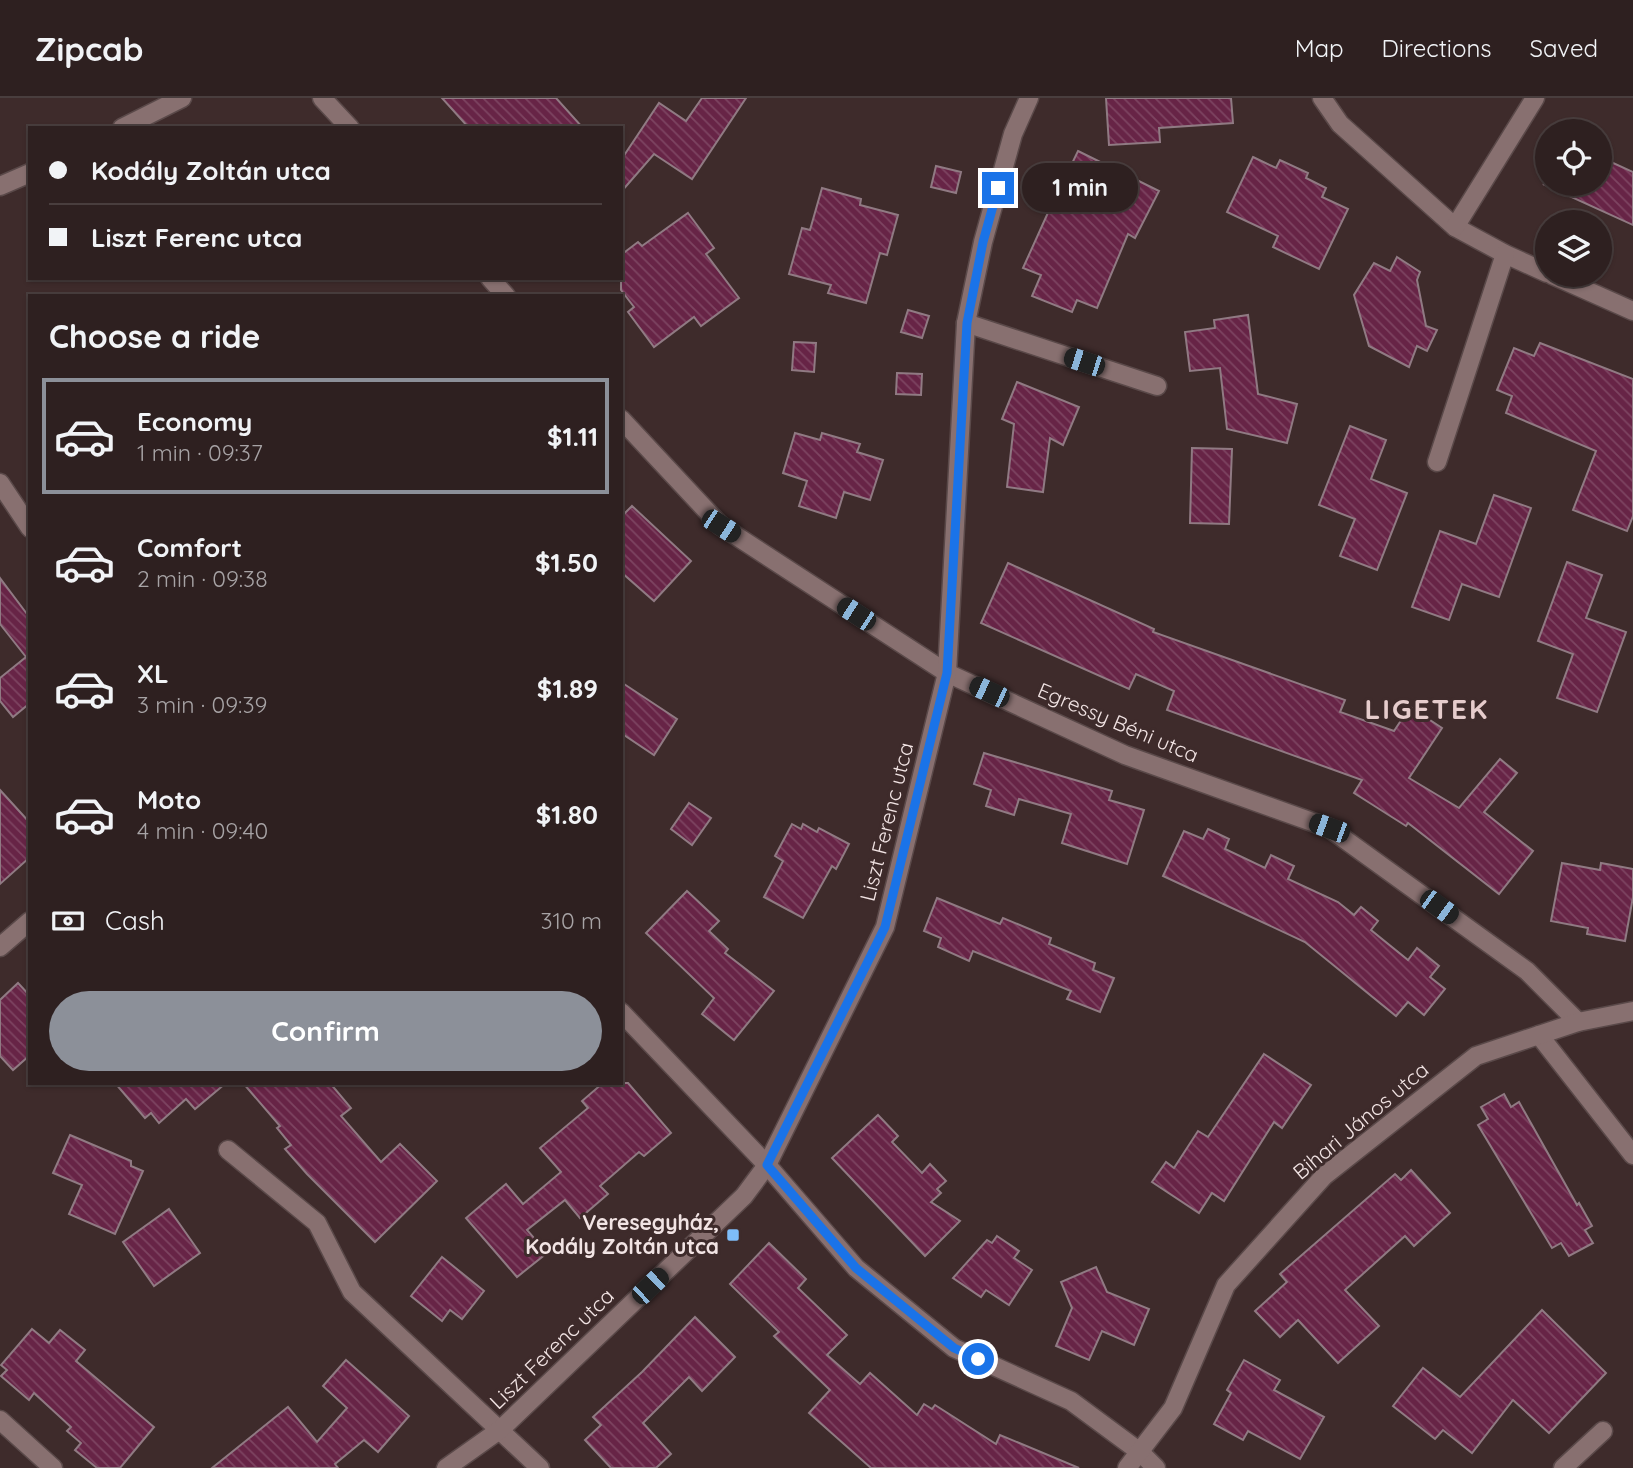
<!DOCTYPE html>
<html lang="en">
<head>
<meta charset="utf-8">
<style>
  body { margin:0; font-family:Quicksand,sans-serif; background:#362829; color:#f1f3f6; height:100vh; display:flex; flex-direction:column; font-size:26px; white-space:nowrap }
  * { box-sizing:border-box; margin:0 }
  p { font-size:23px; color:#a7a3a5 }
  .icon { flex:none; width:38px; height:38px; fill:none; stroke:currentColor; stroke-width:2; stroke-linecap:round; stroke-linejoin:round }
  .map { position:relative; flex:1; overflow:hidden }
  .side { position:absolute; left:28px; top:196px; width:595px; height:791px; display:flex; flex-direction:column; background:#2e2020; border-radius:0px; box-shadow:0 2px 5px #0004,0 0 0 2px #493e3e }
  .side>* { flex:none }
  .guide { position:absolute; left:28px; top:28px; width:595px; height:154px; border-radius:0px; box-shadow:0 2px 5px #0004,0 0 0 2px #493e3e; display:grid; align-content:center; height:154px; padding:0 21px; background:#2e2020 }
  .buttons { position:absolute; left:1535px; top:21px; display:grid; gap:14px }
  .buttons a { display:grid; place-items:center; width:77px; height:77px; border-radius:50%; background:#2e2020; box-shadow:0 2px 5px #0004,0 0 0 2px #493e3e; font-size:35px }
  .end { position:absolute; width:32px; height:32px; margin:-16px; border:9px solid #1a73e8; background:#fff; box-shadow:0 0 0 4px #fff }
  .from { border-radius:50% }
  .bubble { position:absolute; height:49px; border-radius:24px; background:#2e2020; box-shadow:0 2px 5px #0004,0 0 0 2px #493e3e; font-size:23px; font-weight:700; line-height:49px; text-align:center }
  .car { position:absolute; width:21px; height:42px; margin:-21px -10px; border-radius:9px; box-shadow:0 0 5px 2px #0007; background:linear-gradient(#222 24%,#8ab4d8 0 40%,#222 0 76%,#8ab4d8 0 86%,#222 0) }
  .guide b { display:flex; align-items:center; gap:24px; height:66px; font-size:26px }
  .guide b+b { border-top:2px solid #493e3e }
  .guide i { width:18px; height:18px; background:#f1f3f6 }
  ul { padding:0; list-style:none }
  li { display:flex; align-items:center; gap:21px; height:116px; margin:0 14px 10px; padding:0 7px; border:4px solid transparent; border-radius:0px }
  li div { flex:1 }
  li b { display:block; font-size:26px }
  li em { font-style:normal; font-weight:700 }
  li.current { border-color:#8c9099 }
  li>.icon { width:63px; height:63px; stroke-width:1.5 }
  h2 { padding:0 21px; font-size:32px; line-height:84px }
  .pay { display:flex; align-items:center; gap:18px; height:77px; padding:0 21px; font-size:26px }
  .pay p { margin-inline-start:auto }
  .action { display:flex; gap:14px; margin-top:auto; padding:14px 21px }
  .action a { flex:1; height:80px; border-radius:42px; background:#8c9099; color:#fff; font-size:28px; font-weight:700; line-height:80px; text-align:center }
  header { display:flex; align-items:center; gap:42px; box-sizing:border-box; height:98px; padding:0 35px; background:#2e2020; border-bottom:2px solid #493e3e }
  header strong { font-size:33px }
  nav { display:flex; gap:38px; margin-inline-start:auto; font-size:24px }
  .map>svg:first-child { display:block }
  .building { fill:url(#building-back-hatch); stroke:#907a83; stroke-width:2 }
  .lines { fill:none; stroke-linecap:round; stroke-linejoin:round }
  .minor-casing { stroke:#5a4949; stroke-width:21 }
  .minor { stroke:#887070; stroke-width:18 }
  .route { stroke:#1a73e8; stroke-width:9 }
  .poi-dot { fill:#7ebdf9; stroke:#3e2b2b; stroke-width:2.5 }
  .labels { text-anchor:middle; stroke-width:6; stroke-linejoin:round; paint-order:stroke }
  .street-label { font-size:21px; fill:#f2e4e4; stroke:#3e2b2b }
  .poi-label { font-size:21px; font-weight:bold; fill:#f2e4e4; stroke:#3e2b2b; text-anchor:end }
  .district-label { font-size:28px; font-weight:bold; letter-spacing:2px; fill:#e6cccc; stroke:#3e2b2b }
</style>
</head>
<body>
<header>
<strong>Zipcab</strong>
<nav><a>Map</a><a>Directions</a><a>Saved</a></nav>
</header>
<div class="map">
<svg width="1633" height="1370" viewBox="0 0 1633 1370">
  <defs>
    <pattern id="building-back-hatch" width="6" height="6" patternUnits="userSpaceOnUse" patternTransform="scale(1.75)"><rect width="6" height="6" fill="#672446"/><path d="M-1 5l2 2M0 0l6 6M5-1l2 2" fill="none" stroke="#7d4461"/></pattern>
  </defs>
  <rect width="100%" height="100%" fill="#3e2b2b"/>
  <g class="building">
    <polygon points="442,0 556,0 583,30 469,30"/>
    <polygon points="702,0 746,0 692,81 654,56 621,94 621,62 659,5 686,23"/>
    <polygon points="1106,0 1231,0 1233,25 1159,30 1160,44 1109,47"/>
    <polygon points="1078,53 1159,93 1135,140 1128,136 1097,210 1077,202 1072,214 1032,198 1041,177 1023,170 1056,97 1078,102 1083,88 1065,80"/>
    <polygon points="1253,59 1276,70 1280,62 1308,75 1306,80 1326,90 1322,99 1348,111 1319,171 1273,149 1278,138 1227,114"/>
    <polygon points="1600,59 1633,74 1633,127 1543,86 1600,86"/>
    <polygon points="936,68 961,74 956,95 931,89"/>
    <polygon points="822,90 861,101 860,107 898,117 887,157 880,155 866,205 828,195 831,187 789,176 802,130 810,132"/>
    <polygon points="688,115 714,150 706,156 739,200 701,228 694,219 654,249 628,214 634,209 621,192 621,157 638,144 642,148"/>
    <polygon points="1397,159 1420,174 1417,182 1426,228 1437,232 1427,253 1417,248 1409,269 1369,248 1354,197 1374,165 1390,173"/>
    <polygon points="908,212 929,218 922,240 901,234"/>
    <polygon points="1248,217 1258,296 1297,306 1287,345 1227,331 1220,270 1190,273 1185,234 1215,230 1214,222"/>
    <polygon points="794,244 816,245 814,274 792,272"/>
    <polygon points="1540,245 1633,281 1633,418 1627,433 1573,412 1596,353 1506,315 1512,298 1497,292 1514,250 1534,258"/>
    <polygon points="897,275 922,276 921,297 896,296"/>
    <polygon points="1017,284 1079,309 1063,347 1050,340 1043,394 1007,389 1014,326 1002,321"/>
    <polygon points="1350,328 1386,342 1371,381 1407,395 1377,472 1340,458 1355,421 1319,407"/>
    <polygon points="795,335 820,342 822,335 860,346 857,354 883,362 870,402 844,394 836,420 799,408 807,383 783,375"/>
    <polygon points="1192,350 1232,351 1229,426 1190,425"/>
    <polygon points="1494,397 1531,410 1499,499 1462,486 1449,522 1412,509 1440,433 1476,446"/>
    <polygon points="632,408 691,463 654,503 621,474 621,419"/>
    <polygon points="1567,464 1602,477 1586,520 1626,534 1597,614 1557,600 1573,556 1538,543"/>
    <polygon points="1008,465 1154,531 1153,534 1345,602 1340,614 1394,633 1410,609 1442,630 1409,680 1459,710 1500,661 1517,675 1484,714 1533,753 1499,796 1408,725 1406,728 1354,695 1362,682 1167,612 1174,593 1136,576 1129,591 981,525"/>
    <polygon points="0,480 30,520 30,605 13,619 0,603 0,580 26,559 0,526"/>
    <polygon points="621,584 677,621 654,657 621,635"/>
    <polygon points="984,655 1112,693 1109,702 1144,712 1127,766 1062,745 1071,716 1019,701 1014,717 986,708 991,692 974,686"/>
    <polygon points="0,692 30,725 30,759 0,786"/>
    <polygon points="689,705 711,720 692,747 671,731"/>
    <polygon points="792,726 801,731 803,726 817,734 819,730 849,746 836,771 832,768 803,820 764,799 783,763 775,758"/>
    <polygon points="1208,731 1229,741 1225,751 1265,770 1271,757 1294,768 1288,781 1338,804 1354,817 1361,809 1378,823 1371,832 1408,862 1417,850 1439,868 1430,879 1445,891 1424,917 1408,904 1396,918 1305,844 1163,778 1184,733 1203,741"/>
    <polygon points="1562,765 1600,772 1601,765 1633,771 1633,799 1625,843 1587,836 1588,830 1551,823"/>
    <polygon points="687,793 719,823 709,833 728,851 725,855 774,893 734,942 702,916 714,900 646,835"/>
    <polygon points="937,800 1000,826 1003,820 1051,840 1049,846 1095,865 1093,872 1114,880 1100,914 1067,901 1071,893 973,853 969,863 938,849 941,840 924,833"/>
    <polygon points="18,885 30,898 30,957 13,972 0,958 0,902"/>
    <polygon points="1264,956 1311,987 1282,1030 1274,1024 1224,1103 1212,1095 1199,1115 1152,1084 1166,1064 1174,1070 1198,1033 1208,1039"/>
    <polygon points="115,985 226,985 195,1011 186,1001 159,1025 151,1015 145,1020"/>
    <polygon points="243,985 330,985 351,1010 341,1018 381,1064 400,1046 437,1083 375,1144 307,1076 285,1051 291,1047 277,1030 280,1028"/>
    <polygon points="603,985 628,985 671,1035 644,1058 639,1054 600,1088 608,1096 580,1120 565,1102 527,1132 547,1155 517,1179 466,1120 506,1086 523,1106 561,1074 540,1050 588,1010 582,1003"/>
    <polygon points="1504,996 1511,1009 1519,1004 1577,1107 1579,1105 1592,1128 1585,1132 1593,1145 1569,1158 1561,1145 1552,1150 1478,1027 1488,1021 1481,1009"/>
    <polygon points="878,1017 898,1038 892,1044 922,1075 930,1066 946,1083 937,1091 941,1095 931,1104 960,1123 925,1158 832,1060"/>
    <polygon points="70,1037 131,1063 131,1068 143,1073 115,1136 69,1116 82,1087 53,1075"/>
    <polygon points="1411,1072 1450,1115 1414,1148 1405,1138 1345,1192 1379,1228 1338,1265 1298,1222 1280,1239 1255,1213 1287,1184 1280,1176 1395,1076 1401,1082"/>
    <polygon points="169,1111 200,1155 154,1188 123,1144"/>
    <polygon points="997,1138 1019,1153 1014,1160 1032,1172 1009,1207 986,1192 981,1199 953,1180 987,1142 992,1145"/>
    <polygon points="769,1145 806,1181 798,1190 847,1237 827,1257 860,1286 870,1275 917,1317 924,1306 932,1311 935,1307 996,1346 1000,1337 1079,1370 871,1370 809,1315 830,1292 774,1238 779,1234 730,1186"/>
    <polygon points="442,1159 484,1193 462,1221 450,1212 442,1223 411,1198"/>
    <polygon points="1096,1169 1107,1194 1149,1211 1134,1247 1102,1233 1089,1262 1056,1248 1072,1210 1061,1184"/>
    <polygon points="1542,1212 1606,1275 1549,1335 1513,1302 1472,1355 1443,1332 1435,1341 1393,1308 1423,1270 1460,1299"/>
    <polygon points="695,1219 735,1259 702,1293 689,1279 643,1325 671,1356 656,1370 611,1370 585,1342 601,1327 593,1319 642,1274"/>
    <polygon points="32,1231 49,1245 60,1232 85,1252 76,1263 154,1329 120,1370 97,1370 75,1352 81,1345 67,1333 71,1329 34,1295 29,1302 1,1278 7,1272 1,1267"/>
    <polygon points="346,1262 409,1318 378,1354 364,1342 335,1366 338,1370 212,1370 288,1309 317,1344 347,1310 323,1288"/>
    <polygon points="1244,1262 1280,1282 1274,1292 1324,1319 1300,1361 1248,1333 1243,1342 1214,1326 1231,1295 1227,1292"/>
  </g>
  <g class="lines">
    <defs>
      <g id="minor">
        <polyline points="322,0 350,30"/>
        <polyline points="1322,0 1340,26 1455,129 1505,156 1547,175"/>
        <polyline points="122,30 182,0"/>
        <polyline points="0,88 30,75"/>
        <polyline points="1455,129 1535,0"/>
        <polyline points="1552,177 1633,213"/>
        <polyline points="490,180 506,198"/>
        <polyline points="966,225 1157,288"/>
        <polyline points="621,321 721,428 947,575 1125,657 1329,730 1527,873 1578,924"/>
        <polyline points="1437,364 1505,156"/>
        <polyline points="0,385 30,430"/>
        <polyline points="0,849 30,823"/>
        <polyline points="621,914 767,1067 856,1170 954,1250 1071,1303 1140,1354 1156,1370"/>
        <polyline points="1539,937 1633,1057"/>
        <polyline points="228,1052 317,1125 352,1194 540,1370"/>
        <polyline points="0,1322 53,1370"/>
        <polyline points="446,1370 501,1331 744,1098 767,1067 885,829 947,575 966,225 983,144 1013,36 1029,0"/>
        <polyline points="1127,1370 1173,1310 1226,1187 1324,1078 1476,958 1578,924 1633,913"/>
        <polyline points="1563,1370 1603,1333"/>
      </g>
    </defs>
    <use href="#minor" class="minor-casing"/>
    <use href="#minor" class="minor"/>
  </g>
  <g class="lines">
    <polyline class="route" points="978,1261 954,1250 856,1170 767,1067 885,829 947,575 967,225 983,144 998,90"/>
  </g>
  <rect class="poi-dot" x="726" y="1130" width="14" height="14" rx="3.5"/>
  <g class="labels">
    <g class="street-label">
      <text transform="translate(1118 625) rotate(23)" y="7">Egressy Béni utca</text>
      <text transform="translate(887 724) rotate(-76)" y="7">Liszt Ferenc utca</text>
      <text transform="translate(1361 1023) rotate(-40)" y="7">Bihari János utca</text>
      <text transform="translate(552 1251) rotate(-44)" y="7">Liszt Ferenc utca</text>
    </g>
    <g class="poi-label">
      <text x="719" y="1132">Veresegyház,<tspan x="719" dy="24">Kodály Zoltán utca</tspan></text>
    </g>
    <g class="district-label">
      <text x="1427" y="621">LIGETEK</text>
    </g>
  </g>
</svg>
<div class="buttons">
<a><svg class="icon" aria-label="locate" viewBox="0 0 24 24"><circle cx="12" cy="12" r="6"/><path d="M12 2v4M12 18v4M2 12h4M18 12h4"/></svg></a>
<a><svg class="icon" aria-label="layers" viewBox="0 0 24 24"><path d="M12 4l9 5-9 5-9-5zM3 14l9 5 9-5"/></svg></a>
</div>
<i class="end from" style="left:978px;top:1261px"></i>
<i class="end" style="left:998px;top:90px"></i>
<div class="bubble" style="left:1022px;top:65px;width:116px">1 min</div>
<i class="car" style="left:1084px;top:264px;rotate:288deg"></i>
<i class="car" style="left:721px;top:428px;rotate:123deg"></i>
<i class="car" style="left:856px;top:516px;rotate:303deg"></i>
<i class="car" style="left:989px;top:594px;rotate:295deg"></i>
<i class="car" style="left:1329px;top:730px;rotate:290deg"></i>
<i class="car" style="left:1439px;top:809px;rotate:126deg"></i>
<i class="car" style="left:650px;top:1188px;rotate:46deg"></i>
<div class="guide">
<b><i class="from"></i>Kodály Zoltán utca</b>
<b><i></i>Liszt Ferenc utca</b>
</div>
<section class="side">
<h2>Choose a ride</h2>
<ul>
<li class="current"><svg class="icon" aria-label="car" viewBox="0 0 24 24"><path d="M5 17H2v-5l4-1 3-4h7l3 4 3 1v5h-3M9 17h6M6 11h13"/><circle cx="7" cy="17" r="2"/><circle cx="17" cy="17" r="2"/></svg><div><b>Economy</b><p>1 min · 09:37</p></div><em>$1.11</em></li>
<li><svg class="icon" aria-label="car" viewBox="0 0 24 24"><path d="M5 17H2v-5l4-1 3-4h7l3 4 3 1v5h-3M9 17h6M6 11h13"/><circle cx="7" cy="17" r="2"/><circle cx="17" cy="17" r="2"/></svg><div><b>Comfort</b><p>2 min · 09:38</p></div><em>$1.50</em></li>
<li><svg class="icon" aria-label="car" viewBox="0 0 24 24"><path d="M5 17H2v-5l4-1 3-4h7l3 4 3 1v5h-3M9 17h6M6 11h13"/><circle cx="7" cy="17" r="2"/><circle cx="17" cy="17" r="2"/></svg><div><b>XL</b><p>3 min · 09:39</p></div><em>$1.89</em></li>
<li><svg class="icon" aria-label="car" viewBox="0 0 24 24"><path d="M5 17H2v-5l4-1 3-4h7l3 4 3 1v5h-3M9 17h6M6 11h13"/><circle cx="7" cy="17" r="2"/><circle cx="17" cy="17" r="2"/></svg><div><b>Moto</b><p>4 min · 09:40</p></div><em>$1.80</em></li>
</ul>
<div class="pay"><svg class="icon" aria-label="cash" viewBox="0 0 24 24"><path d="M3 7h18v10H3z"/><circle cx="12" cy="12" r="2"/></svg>Cash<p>310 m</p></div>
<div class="action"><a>Confirm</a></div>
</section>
</div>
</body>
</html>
